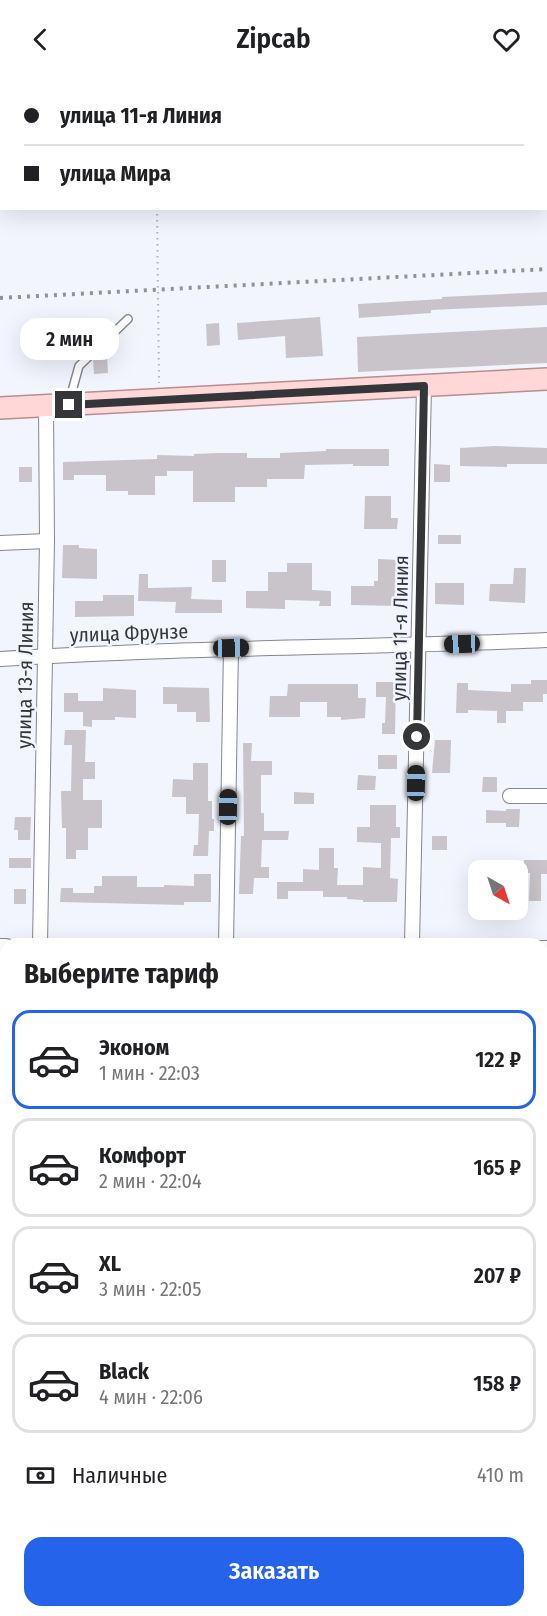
<!DOCTYPE html>
<html lang="ru">
<head>
<meta charset="utf-8">
<style>
  body { margin:0; font-family:"Fira Sans Condensed",sans-serif; background:#f6f6f6; color:#202124; height:100vh; display:flex; flex-direction:column; font-size:22px; white-space:nowrap }
  * { box-sizing:border-box; margin:0 }
  p { font-size:20px; color:#757577 }
  .icon { flex:none; width:33px; height:33px; fill:none; stroke:currentColor; stroke-width:2; stroke-linecap:round; stroke-linejoin:round }
  .map { position:relative; flex:1; overflow:hidden }
  .details { position:absolute; left:0px; top:860px; width:548px; height:680px; display:flex; flex-direction:column; background:#fff; border-radius:18px 18px 0 0; box-shadow:0 6px 24px #0002 }
  .details>* { flex:none }
  .banner { position:absolute; left:0px; top:0px; width:548px; height:132px; box-shadow:0 6px 24px #0002; display:grid; align-content:center; height:132px; padding:0 24px; background:#fff }
  .needle { width:39px; rotate:141deg }
  .controls { position:absolute; left:468px; top:782px; display:grid; gap:12px }
  .controls a { display:grid; place-items:center; width:60px; height:60px; border-radius:12px; background:#fff; box-shadow:0 6px 24px #0002; font-size:30px }
  .end { position:absolute; width:27px; height:27px; margin:-14px; border:8px solid #353639; background:#fff; box-shadow:0 0 0 3px #fff }
  .from { border-radius:50% }
  .bubble { position:absolute; height:42px; border-radius:18px; background:#fff; box-shadow:0 6px 24px #0002; font-size:20px; font-weight:600; line-height:42px; text-align:center }
  .car { position:absolute; width:18px; height:36px; margin:-18px -9px; border-radius:8px; box-shadow:0 0 4px 2px #0007; background:linear-gradient(#222 24%,#8ab4d8 0 40%,#222 0 76%,#8ab4d8 0 86%,#222 0) }
  .banner b { display:flex; align-items:center; gap:21px; height:57px; font-size:22px }
  .banner b+b { border-top:2px solid #e0e0e0 }
  .banner i { width:15px; height:15px; background:#202124 }
  ul { padding:0; list-style:none }
  li { display:flex; align-items:center; gap:18px; height:99px; margin:0 12px 9px; padding:0 12px; border:3px solid #e0e0e0; border-radius:18px }
  li div { flex:1 }
  li b { display:block; font-size:22px }
  li em { font-style:normal; font-weight:600 }
  li.current { border-color:#2563eb }
  li>.icon { width:54px; height:54px; stroke-width:1.5 }
  h2 { padding:0 24px; font-size:27px; line-height:72px }
  .pay { display:flex; align-items:center; gap:15px; height:66px; padding:0 24px; font-size:22px }
  .pay p { margin-inline-start:auto }
  .button { display:flex; gap:12px; margin-top:auto; padding:12px 24px }
  .button a { flex:1; height:69px; border-radius:18px; background:#2563eb; color:#fff; font-size:24px; font-weight:600; line-height:69px; text-align:center }
  header { display:flex; justify-content:space-between; align-items:center; height:78px; padding:0 24px; background:#fff; font-size:27px; font-weight:600 }
  .map>svg:first-child { display:block }
  .building { fill:#c9c3ca }
  .lines { fill:none; stroke-linecap:round; stroke-linejoin:round }
  .service-casing { stroke:#85878e; stroke-width:10 }
  .minor-casing { stroke:#85878e; stroke-width:16 }
  .secondary-casing { stroke:#85878e; stroke-width:22 }
  .primary-casing { stroke:#b78e8e; stroke-width:24 }
  .path { stroke:#afb1b7; stroke-width:2; stroke-dasharray:1.5 4.5; stroke-linecap:butt }
  .service { stroke:#fff; stroke-width:7 }
  .minor { stroke:#fff; stroke-width:14 }
  .secondary { stroke:#fff; stroke-width:20 }
  .primary { stroke:#fed7d6; stroke-width:21 }
  .rail { stroke:#909297; stroke-width:4; stroke-dasharray:3 6; stroke-linecap:butt }
  .route { stroke:#353639; stroke-width:8 }
  .labels { text-anchor:middle; stroke-width:5; stroke-linejoin:round; paint-order:stroke }
  .street-label { font-size:20px; fill:#353639; stroke:#f2f5fd }
</style>
</head>
<body>
<header><svg class="icon" aria-label="back" viewBox="0 0 24 24"><path d="M15 5l-7 7 7 7"/></svg>Zipcab<svg class="icon" aria-label="heart" viewBox="0 0 24 24"><path d="M12 20l-8-8c-3-5 5-10 8-4 3-6 11-1 8 4z"/></svg></header>
<div class="map">
<svg width="547" height="1538" viewBox="0 0 547 1538">
  <rect width="100%" height="100%" fill="#f2f5fd"/>
  <g class="building">
    <polygon points="547,214 547,227 431,232 431,235 359,240 358,226 442,221 442,219"/>
    <polygon points="320,239 323,278 286,280 285,258 238,262 237,245"/>
    <polygon points="219,245 220,267 207,268 206,246"/>
    <polygon points="547,249 547,285 358,294 357,259"/>
    <polygon points="107,277 108,295 94,296 93,282 98,278"/>
    <polygon points="495,368 547,370 547,386 507,386 507,389 460,388 460,370"/>
    <polygon points="326,371 389,371 389,388 353,388 353,386 305,387 304,401 267,401 267,409 235,409 235,424 193,424 193,393 167,393 167,398 155,398 155,417 128,417 128,413 106,413 106,397 74,397 74,402 63,402 63,384 157,381 157,377 194,378 194,376 219,375 247,375 247,380 280,380 280,375 326,373"/>
    <polygon points="434,386 450,387 450,404 434,404"/>
    <rect x="19" y="389" width="13" height="15"/>
    <polygon points="365,418 391,418 391,440 398,440 397,451 364,451"/>
    <rect x="438" y="457" width="23" height="9"/>
    <polygon points="63,467 79,467 79,470 97,471 97,501 62,500"/>
    <polygon points="378,481 400,482 399,528 351,527 351,508 374,508 374,503 378,503"/>
    <rect x="212" y="482" width="14" height="22"/>
    <polygon points="287,485 312,485 312,512 331,513 331,528 319,528 320,523 285,522 285,531 246,530 246,513 268,513 268,494 287,494"/>
    <polygon points="514,490 526,490 525,525 489,523 490,506 513,506"/>
    <polygon points="139,496 148,496 148,510 192,509 191,521 222,522 222,535 175,535 176,524 138,523"/>
    <polygon points="435,505 464,505 464,527 435,526"/>
    <polygon points="103,517 134,517 134,538 75,539 75,523 103,523"/>
    <polygon points="531,602 547,602 547,616 543,616 543,624 523,624 523,633 506,633 506,645 497,645 497,633 468,632 468,635 456,635 457,605 468,605 468,612 511,614 511,606 531,606"/>
    <polygon points="376,604 396,604 395,656 382,656 382,645 385,645 386,619 376,619"/>
    <polygon points="288,606 358,606 358,620 366,620 365,640 341,642 341,639 327,639 327,624 300,624 300,639 269,639 270,618 287,618"/>
    <polygon points="163,609 209,610 210,644 196,644 196,634 177,634 177,626 163,626"/>
    <polygon points="103,610 136,612 136,640 115,639 115,642 92,642 92,649 83,648 83,634 64,634 64,615 78,615 78,623 103,623"/>
    <polygon points="65,652 86,652 85,684 95,684 95,701 83,701 83,722 102,722 102,750 88,750 88,772 76,772 76,781 66,781 66,750 62,750 61,713 71,713 72,667 64,667"/>
    <polygon points="435,662 451,662 450,695 432,695"/>
    <polygon points="243,665 252,665 251,683 272,683 272,697 261,697 261,735 264,735 264,753 289,753 288,762 262,762 261,789 269,789 269,800 254,800 253,816 239,816 241,758 244,758"/>
    <rect x="378" y="677" width="19" height="14"/>
    <polygon points="193,685 208,685 208,723 212,723 212,741 214,741 214,753 209,753 208,778 193,778 194,767 198,767 199,736 186,736 186,719 172,719 173,701 193,702"/>
    <polygon points="358,697 376,698 375,712 357,712"/>
    <polygon points="483,699 497,699 497,714 482,714"/>
    <polygon points="294,714 314,715 314,726 294,726"/>
    <polygon points="370,727 396,727 396,749 400,749 400,760 391,760 390,800 398,801 397,824 363,824 363,822 347,821 347,819 323,819 323,813 288,813 288,821 277,821 277,804 303,804 303,791 319,792 319,770 334,770 334,790 338,790 337,807 363,807 363,789 381,790 381,765 357,764 357,749 370,749"/>
    <polygon points="506,731 520,731 519,749 506,749 506,745 486,745 486,732 506,733"/>
    <polygon points="15,739 31,739 30,762 18,762 18,752 14,752"/>
    <rect x="432" y="758" width="15" height="14"/>
    <rect x="9" y="780" width="22" height="10"/>
    <polygon points="524,782 547,782 547,796 541,796 541,823 529,823 530,795 524,795"/>
    <polygon points="194,796 211,796 211,824 184,824 184,827 60,824 61,810 73,810 73,815 94,815 94,808 102,808 102,798 137,798 137,809 164,809 164,807 194,808"/>
    <rect x="14" y="811" width="12" height="15"/>
  </g>
  <g class="lines">
    <defs>
      <g id="service">
        <polyline points="400,0 400,2"/>
        <polyline points="546,34 547,34"/>
        <polyline points="69,324 79,288 128,241"/>
        <polyline points="0,1478 6,1478"/>
        <polyline points="31,1533 32,1538"/>
      </g>
      <g id="minor">
        <polyline points="0,465 47,463"/>
        <path d="M0 581C182 569 365 570 547 562"/>
        <polyline points="510,718 547,718"/>
        <polyline points="40,866 47,463 46,329"/>
        <polyline points="226,866 231,570"/>
        <polyline points="412,866 424,308"/>
        <polyline points="542,1054 547,1054"/>
        <polyline points="0,1055 6,1055"/>
        <polyline points="542,1148 547,1148"/>
        <polyline points="0,1151 6,1151"/>
        <polyline points="0,1238 6,1238"/>
        <polyline points="542,1243 547,1244"/>
        <polyline points="0,1311 6,1311"/>
        <polyline points="542,1318 547,1318"/>
        <polyline points="0,1426 6,1426"/>
        <polyline points="542,1432 547,1432"/>
        <polyline points="407,1538 407,1533"/>
      </g>
      <g id="secondary">
        <polyline points="0,871 6,871"/>
        <polyline points="542,873 547,873"/>
      </g>
      <polyline id="primary" points="0,330 547,301"/>
    </defs>
    <use href="#service" class="service-casing"/>
    <use href="#minor" class="minor-casing"/>
    <use href="#secondary" class="secondary-casing"/>
    <use href="#primary" class="primary-casing"/>
    <g class="path">
      <polyline points="155,0 155,2"/>
      <polyline points="157,130 159,305"/>
    </g>
    <use href="#service" class="service"/>
    <use href="#minor" class="minor"/>
    <use href="#secondary" class="secondary"/>
    <use href="#primary" class="primary"/>
    <polyline class="rail" points="0,220 547,191"/>
  </g>
  <g class="lines">
    <polyline class="route" points="69,327 424,308 417,659"/>
  </g>
  <g class="labels">
    <g class="street-label">
      <text transform="translate(400 550) rotate(-89)" y="7">улица 11-я Линия</text>
      <text transform="translate(129 555) rotate(-2)" y="7">улица Фрунзе</text>
      <text transform="translate(25 597) rotate(-89)" y="7">улица 13-я Линия</text>
    </g>
  </g>
</svg>
<div class="controls">
<a><svg class="needle" viewBox="-14 -14 28 28"><path d="M0-13l5 13h-10z" fill="#e53935"/><path d="M0 13l5-13h-10z" fill="#757577"/></svg></a>
</div>
<i class="end from" style="left:417px;top:659px"></i>
<i class="end" style="left:69px;top:327px"></i>
<div class="bubble" style="left:20px;top:240px;width:99px">2 мин</div>
<i class="car" style="left:462px;top:566px;rotate:268deg"></i>
<i class="car" style="left:231px;top:570px;rotate:89deg"></i>
<i class="car" style="left:416px;top:705px;rotate:1deg"></i>
<i class="car" style="left:228px;top:729px;rotate:1deg"></i>
<div class="banner">
<b><i class="from"></i>улица 11-я Линия</b>
<b><i></i>улица Мира</b>
</div>
<section class="details">
<h2>Выберите тариф</h2>
<ul>
<li class="current"><svg class="icon" aria-label="car" viewBox="0 0 24 24"><path d="M5 17H2v-5l4-1 3-4h7l3 4 3 1v5h-3M9 17h6M6 11h13"/><circle cx="7" cy="17" r="2"/><circle cx="17" cy="17" r="2"/></svg><div><b>Эконом</b><p>1 мин · 22:03</p></div><em>122 ₽</em></li>
<li><svg class="icon" aria-label="car" viewBox="0 0 24 24"><path d="M5 17H2v-5l4-1 3-4h7l3 4 3 1v5h-3M9 17h6M6 11h13"/><circle cx="7" cy="17" r="2"/><circle cx="17" cy="17" r="2"/></svg><div><b>Комфорт</b><p>2 мин · 22:04</p></div><em>165 ₽</em></li>
<li><svg class="icon" aria-label="car" viewBox="0 0 24 24"><path d="M5 17H2v-5l4-1 3-4h7l3 4 3 1v5h-3M9 17h6M6 11h13"/><circle cx="7" cy="17" r="2"/><circle cx="17" cy="17" r="2"/></svg><div><b>XL</b><p>3 мин · 22:05</p></div><em>207 ₽</em></li>
<li><svg class="icon" aria-label="car" viewBox="0 0 24 24"><path d="M5 17H2v-5l4-1 3-4h7l3 4 3 1v5h-3M9 17h6M6 11h13"/><circle cx="7" cy="17" r="2"/><circle cx="17" cy="17" r="2"/></svg><div><b>Black</b><p>4 мин · 22:06</p></div><em>158 ₽</em></li>
</ul>
<div class="pay"><svg class="icon" aria-label="cash" viewBox="0 0 24 24"><path d="M3 7h18v10H3z"/><circle cx="12" cy="12" r="2"/></svg>Наличные<p>410 m</p></div>
<div class="button"><a>Заказать</a></div>
</section>
</div>
</body>
</html>
